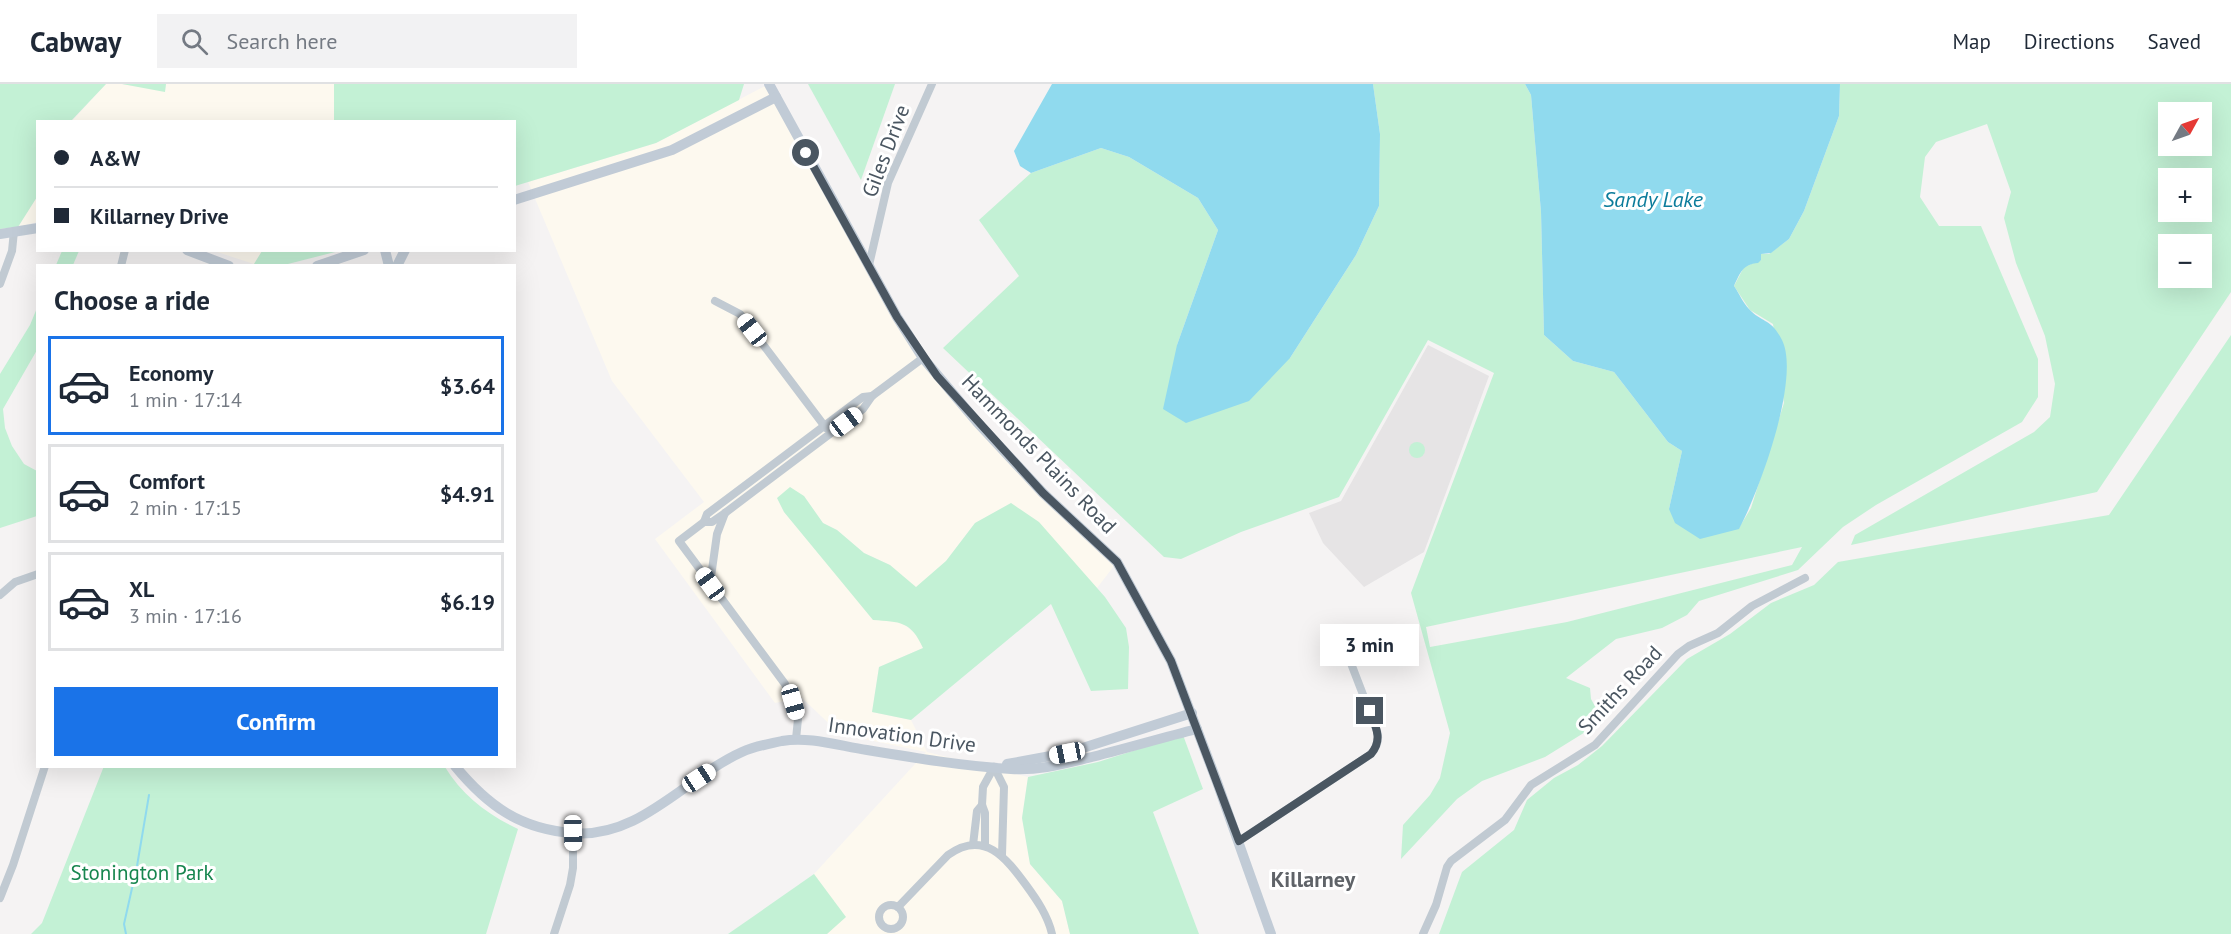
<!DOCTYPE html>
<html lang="en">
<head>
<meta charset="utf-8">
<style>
  body { margin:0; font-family:"PT Sans",sans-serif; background:#f2f2f3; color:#1f2937; height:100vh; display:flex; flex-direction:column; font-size:22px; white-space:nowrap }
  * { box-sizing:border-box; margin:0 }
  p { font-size:20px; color:#747a83 }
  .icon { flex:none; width:33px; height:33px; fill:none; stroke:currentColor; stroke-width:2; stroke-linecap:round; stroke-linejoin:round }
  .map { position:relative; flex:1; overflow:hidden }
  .side { position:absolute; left:36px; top:180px; width:480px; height:504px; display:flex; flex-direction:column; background:#fff; border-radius:0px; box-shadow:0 6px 24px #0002 }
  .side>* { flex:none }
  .guide { position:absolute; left:36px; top:36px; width:480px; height:132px; border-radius:0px; box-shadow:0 6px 24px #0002; display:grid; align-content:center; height:132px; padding:0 18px; background:#fff }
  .needle { width:39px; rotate:50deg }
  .fabs { position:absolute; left:2158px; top:18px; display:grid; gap:12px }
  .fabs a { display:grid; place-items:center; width:54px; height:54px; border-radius:0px; background:#fff; box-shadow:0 6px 24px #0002; font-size:30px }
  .end { position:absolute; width:27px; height:27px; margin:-14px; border:8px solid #4a5661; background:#fff; box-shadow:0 0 0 3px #fff }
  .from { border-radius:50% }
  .bubble { position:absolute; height:42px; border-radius:0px; background:#fff; box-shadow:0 6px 24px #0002; font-size:20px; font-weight:600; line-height:42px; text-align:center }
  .car { position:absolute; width:18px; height:36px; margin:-18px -9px; border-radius:8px; box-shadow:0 0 4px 2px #0007; background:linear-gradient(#fff 24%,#345 0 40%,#fff 0 76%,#345 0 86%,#fff 0) }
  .guide b { display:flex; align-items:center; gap:21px; height:57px; font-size:22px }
  .guide b+b { border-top:2px solid #e0e1e3 }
  .guide i { width:15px; height:15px; background:#1f2937 }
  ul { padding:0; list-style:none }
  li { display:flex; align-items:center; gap:18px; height:99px; margin:0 12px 9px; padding:0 6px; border:3px solid #e0e1e3; border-radius:0px }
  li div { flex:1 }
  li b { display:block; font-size:22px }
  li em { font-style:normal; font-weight:600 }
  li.active { border-color:#1a73e8 }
  li>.icon { width:54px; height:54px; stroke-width:1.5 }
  h2 { padding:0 18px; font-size:27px; line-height:72px }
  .cta { display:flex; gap:12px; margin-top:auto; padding:12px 18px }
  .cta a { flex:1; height:69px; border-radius:0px; background:#1a73e8; color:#fff; font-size:24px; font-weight:600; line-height:69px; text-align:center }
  header { display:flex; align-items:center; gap:36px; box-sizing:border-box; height:84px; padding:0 30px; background:#fff; border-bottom:2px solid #e0e1e3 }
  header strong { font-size:28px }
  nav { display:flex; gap:33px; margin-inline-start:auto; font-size:21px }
  .search { width:420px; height:54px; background:#f2f2f3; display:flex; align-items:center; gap:15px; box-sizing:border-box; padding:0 21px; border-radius:0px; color:#747a83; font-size:22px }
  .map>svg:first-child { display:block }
  .commercial { fill:#fdf9ef }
  .education { fill:#e6e4e5 }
  .green { fill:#c3f1d5; fill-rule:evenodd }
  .water { fill:#90daee }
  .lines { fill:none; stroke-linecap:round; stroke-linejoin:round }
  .stream { stroke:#90daee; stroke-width:2 }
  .street { stroke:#c1cad2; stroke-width:8 }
  .secondary { stroke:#c1cbd6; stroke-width:10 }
  .route { stroke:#4a5661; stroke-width:8 }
  .labels { text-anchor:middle; stroke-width:6; stroke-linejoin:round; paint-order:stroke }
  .street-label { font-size:21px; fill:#4a5661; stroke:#fff }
  .park-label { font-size:21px; fill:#17864f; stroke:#fff }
  .water-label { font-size:22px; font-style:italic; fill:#0c7c9b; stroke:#fff }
  .neighbourhood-label { font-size:22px; font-weight:bold; fill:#5f6368; stroke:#fff }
</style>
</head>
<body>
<header>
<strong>Cabway</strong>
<div class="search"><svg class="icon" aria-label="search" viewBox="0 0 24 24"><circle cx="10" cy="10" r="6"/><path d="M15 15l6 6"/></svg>Search here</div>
<nav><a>Map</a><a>Directions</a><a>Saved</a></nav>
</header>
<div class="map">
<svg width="2231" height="850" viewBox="0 0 2231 850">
  <rect width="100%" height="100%" fill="#f5f3f3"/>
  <g class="commercial">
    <polygon points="106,0 122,0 165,7 166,0 334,0 334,37 71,38"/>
    <polygon points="769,0 897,233 977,338 1117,478 1097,504 1072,477 1011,419 975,439 946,477 916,504 890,481 864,469 837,446 823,439 804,412 777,414 784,428 818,469 918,552 923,564 879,583 872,628 911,636 927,668 1028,693 1022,734 1030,780 1062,817 1070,850 827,850 845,833 814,790 926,668 840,650 802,614 775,619 655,455 704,418 612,297 528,98 656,59"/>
    <polygon points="37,113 37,138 18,143"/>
    <polygon points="214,167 262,167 254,180"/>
  </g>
  <polygon class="education" points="1428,261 1489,292 1424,468 1364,503 1323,459 1309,429 1341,417"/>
  <g class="green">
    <polygon points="0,0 106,0 71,37 38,38 37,113 18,143 0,145"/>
    <polygon points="122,0 166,0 165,8"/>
    <polygon points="334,0 744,0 739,16 656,59 515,102 514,38 334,37"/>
    <polygon points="808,0 895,0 861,96"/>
    <path d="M1373 0H1525L1531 11 1541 128 1544 251 1573 277 1614 288 1668 358 1682 367 1669 425 1739 444 1751 424 1784 319 1773 240 1750 226 1734 202 1744 183 1761 176V170H1769L1789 155 1804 127 1839 32 1840 0H2231V208L2097 408 1851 461 1855 451 2034 348 2050 333 2055 300 2045 252 2016 179 2004 134 2011 108 1987 40 1936 58 1925 73 1920 113 1939 142H1981L2038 275V313L2022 338 1876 421 1843 443 1798 486 1699 517 1687 531 1662 544 1616 555 1566 594 1590 604 1591 615 1603 637 1545 673 1482 697 1457 715 1401 775 1403 741 1430 711 1440 694 1450 649 1411 509 1494 289 1428 256 1339 413 1241 448 1181 475 1164 473 943 264 1019 192 979 136 1031 89 1101 64 1129 73 1198 114 1218 146 1177 261 1290 274 1356 171 1379 122 1380 50ZM2169 28H2202V62H2169ZM2169 94H2202V128H2169ZM2169 160H2202V194H2169ZM1802 463 1792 481 1567 538 1430 563 1426 543Z"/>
    <polygon points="62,167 79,167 73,181 56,181"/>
    <polygon points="262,167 262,166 339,167 284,181 254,180"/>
    <polygon points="37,224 37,266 3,325 5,344 12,362 24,380 37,387 37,432 0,444 0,290 30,241"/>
    <polygon points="2231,251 2231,850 1439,850 1462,788 1514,746 1527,716 1554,694 1578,681 1602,662 1687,575 1730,550 1771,519 1814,501 1838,478 2109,431"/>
    <circle cx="1417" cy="366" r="8"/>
    <path d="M790 403 804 412 823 439 837 446 864 469 890 481 916 503 946 477 975 439 1011 419 1039 438 1105 513 1126 544 1129 563 1128 605 1091 607 1051 520 911 636 872 628 879 583 923 564C911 537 900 538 873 536L784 428 777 414Z"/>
    <polygon points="1183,651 1203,705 1153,728 1199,850 1070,850 1062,817 1030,780 1022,734 1028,693 1098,678"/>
    <path d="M104 682 445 683C462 711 488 731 518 745L486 850H31L42 839Z"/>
    <polygon points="814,790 846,833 827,850 728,850"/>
  </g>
  <g class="water">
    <polygon points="1052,0 1373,0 1380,50 1379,122 1356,171 1290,274 1249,317 1186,339 1163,325 1177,261 1218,146 1198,114 1129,73 1101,64 1031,89 1020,82 1014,67"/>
    <path d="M1525 0H1840L1839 32 1804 127 1789 155 1771 169 1761 170V176L1758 179C1743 180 1740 189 1734 202 1739 209 1743 219 1749 225 1762 239 1771 234 1782 256 1801 294 1759 408 1739 445L1700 455 1675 439 1669 425 1682 367 1668 358 1614 288 1573 277 1544 251 1541 128 1531 11Z"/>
  </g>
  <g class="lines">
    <g class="stream">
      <polyline points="269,167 276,166"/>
      <polyline points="126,850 124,840 137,782 149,711"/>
    </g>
    <g class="street">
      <polyline points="869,181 888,99 932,0"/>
      <polyline points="121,182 125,166"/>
      <polyline points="0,200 12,167 14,147"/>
      <polyline points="715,217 740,230 826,344"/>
      <polyline points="704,438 712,438 725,429 863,325 872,312 923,274"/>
      <polyline points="710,500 717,450 725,429"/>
      <polyline points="0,511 15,498 38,490"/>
      <polyline points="796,655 798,635 785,600 679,457 704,438 707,430 856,318 863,313 872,312"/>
      <polyline points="994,683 1004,703 1002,771"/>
      <path d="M1239 757 1371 670C1377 663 1380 656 1377 647L1347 569"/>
      <polyline points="973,761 977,727 982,721"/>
      <polyline points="985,761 985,729 982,721 983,703 994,683"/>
      <polyline points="0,814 13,781 45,682"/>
      <circle cx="891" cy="833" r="12"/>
      <path d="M898 823 948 771C984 745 1006 774 1026 801 1037 816 1048 832 1052 850"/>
      <polyline points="554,850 570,801 573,784 573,749"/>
      <polyline points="1423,850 1436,821 1447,783 1451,777 1505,736 1531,701 1595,661 1678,570 1689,562 1718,549 1752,522 1805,494"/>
    </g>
    <g class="secondary">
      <polyline points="769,0 897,233 923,274 977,338 1043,409 1117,478 1171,577 1217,698 1271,850"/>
      <polyline points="514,116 672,66 776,13"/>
      <polyline points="0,150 38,144"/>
      <polyline points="187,166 229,182"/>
      <polyline points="385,166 389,182"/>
      <polyline points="317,182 364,166"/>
      <polyline points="397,182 405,166"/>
      <polyline points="1007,680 1067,669 1192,629"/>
      <path d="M455 682C488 722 520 745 573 749 640 755 686 693 742 668 755 662 769 660 782 657 809 652 840 662 867 666 915 674 963 682 1011 685 1037 687 1063 680 1088 674 1124 665 1161 654 1197 645"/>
    </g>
  </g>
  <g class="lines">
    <path class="route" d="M806 69 897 233 937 292 1043 409 1117 478 1171 577 1239 757 1371 670C1383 656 1376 643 1370 627"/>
  </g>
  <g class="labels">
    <g class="street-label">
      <text transform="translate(886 67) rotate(-69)" y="7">Giles Drive</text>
      <text transform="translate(1039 370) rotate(46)" y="7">Hammonds Plains Road</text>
      <text transform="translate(1620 606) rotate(-47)" y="7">Smiths Road</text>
      <text transform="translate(902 651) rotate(8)" y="7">Innovation Drive</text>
    </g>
    <g class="park-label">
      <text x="142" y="796">Stonington Park</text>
    </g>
    <g class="water-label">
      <text x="1653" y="123">Sandy Lake</text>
    </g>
    <g class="neighbourhood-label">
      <text x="1313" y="803">Killarney</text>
    </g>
  </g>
</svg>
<div class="fabs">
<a><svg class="needle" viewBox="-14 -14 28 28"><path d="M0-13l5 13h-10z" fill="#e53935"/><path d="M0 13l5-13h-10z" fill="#747a83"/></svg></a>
<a>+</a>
<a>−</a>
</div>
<i class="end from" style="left:806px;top:69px"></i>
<i class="end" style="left:1370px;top:627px"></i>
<div class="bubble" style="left:1320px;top:540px;width:99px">3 min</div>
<i class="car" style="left:752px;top:246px;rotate:322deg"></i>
<i class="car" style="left:846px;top:338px;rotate:53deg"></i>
<i class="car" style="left:710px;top:500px;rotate:324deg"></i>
<i class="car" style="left:793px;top:618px;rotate:164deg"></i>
<i class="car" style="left:1067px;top:669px;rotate:259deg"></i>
<i class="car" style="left:699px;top:694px;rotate:57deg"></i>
<i class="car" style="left:573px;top:749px;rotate:179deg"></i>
<div class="guide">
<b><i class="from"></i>A&amp;W</b>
<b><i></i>Killarney Drive</b>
</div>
<section class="side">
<h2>Choose a ride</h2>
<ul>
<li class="active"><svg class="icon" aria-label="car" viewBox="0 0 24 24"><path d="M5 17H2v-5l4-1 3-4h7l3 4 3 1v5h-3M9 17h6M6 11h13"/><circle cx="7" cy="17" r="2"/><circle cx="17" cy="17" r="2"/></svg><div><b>Economy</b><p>1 min · 17:14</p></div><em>$3.64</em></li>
<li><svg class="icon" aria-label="car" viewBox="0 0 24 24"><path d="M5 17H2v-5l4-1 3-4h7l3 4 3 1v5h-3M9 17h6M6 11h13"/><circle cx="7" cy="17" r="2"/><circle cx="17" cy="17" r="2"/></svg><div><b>Comfort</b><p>2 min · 17:15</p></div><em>$4.91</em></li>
<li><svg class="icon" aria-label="car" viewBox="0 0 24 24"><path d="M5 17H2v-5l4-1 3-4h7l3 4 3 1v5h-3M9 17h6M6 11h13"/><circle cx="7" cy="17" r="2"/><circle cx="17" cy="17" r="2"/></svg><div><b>XL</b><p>3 min · 17:16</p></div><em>$6.19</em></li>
</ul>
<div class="cta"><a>Confirm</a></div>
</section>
</div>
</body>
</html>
